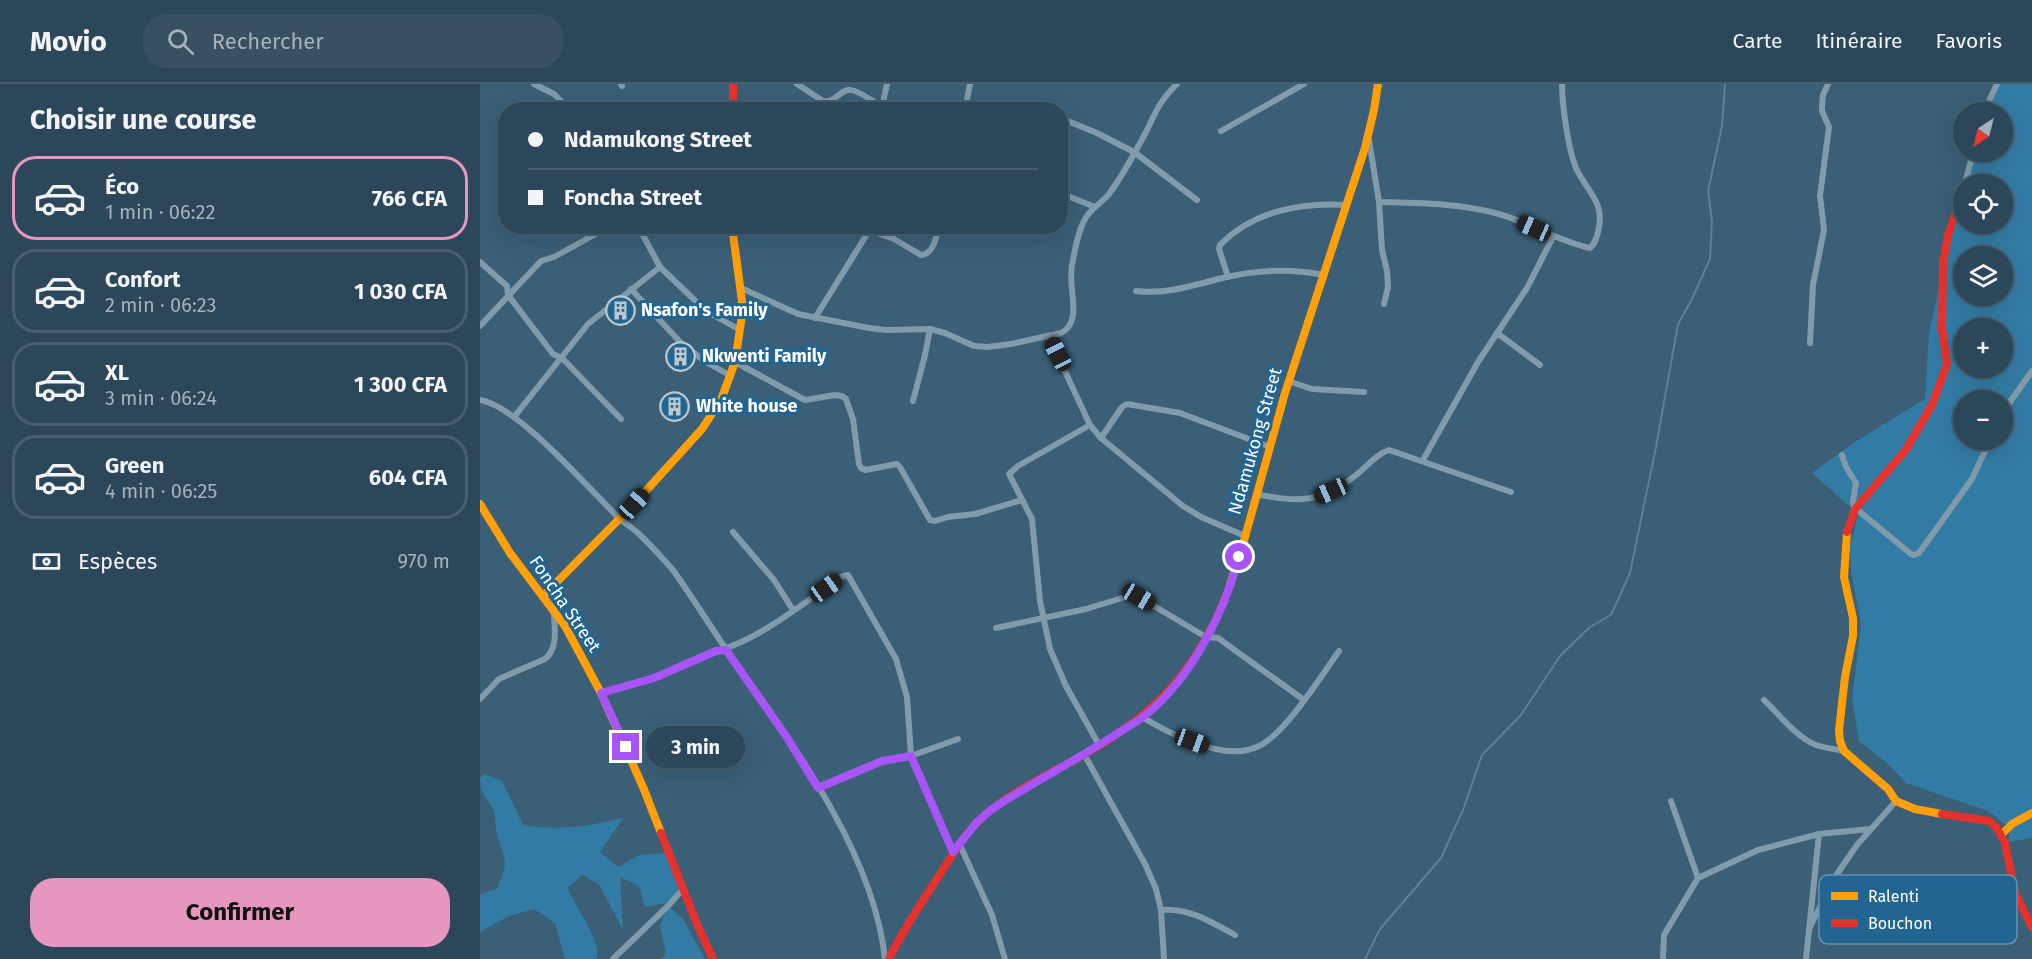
<!DOCTYPE html>
<html lang="fr">
<head>
<meta charset="utf-8">
<style>
  body { margin:0; font-family:"Fira Sans",sans-serif; background:#385162; color:#f1f3f6; height:100vh; display:flex; flex-direction:column; font-size:22px; white-space:nowrap }
  * { box-sizing:border-box; margin:0 }
  p { font-size:20px; color:#a6b2ba }
  .icon { flex:none; width:33px; height:33px; fill:none; stroke:currentColor; stroke-width:2; stroke-linecap:round; stroke-linejoin:round }
  .map { position:relative; flex:1; overflow:hidden }
  .side { display:flex; flex-direction:column; background:#2c4759; width:480px }
  .side>* { flex:none }
  .guide { position:absolute; left:18px; top:18px; width:570px; height:132px; border-radius:24px; box-shadow:0 6px 24px #0002,0 0 0 2px #485f6f; display:grid; align-content:center; height:132px; padding:0 30px; background:#2c4759 }
  .needle { width:39px; rotate:215deg }
  .tools { position:absolute; left:1473px; top:18px; display:grid; gap:12px }
  .tools a { display:grid; place-items:center; width:60px; height:60px; border-radius:50%; background:#2c4759; box-shadow:0 6px 24px #0002,0 0 0 2px #485f6f; font-size:30px }
  .end { position:absolute; width:27px; height:27px; margin:-14px; border:8px solid #a855f7; background:#fff; box-shadow:0 0 0 3px #fff }
  .from { border-radius:50% }
  .bubble { position:absolute; height:42px; border-radius:21px; background:#2c4759; box-shadow:0 6px 24px #0002,0 0 0 2px #485f6f; font-size:20px; font-weight:700; line-height:42px; text-align:center }
  .car { position:absolute; width:18px; height:36px; margin:-18px -9px; border-radius:8px; box-shadow:0 0 4px 2px #0007; background:linear-gradient(#222 24%,#8ab4d8 0 40%,#222 0 76%,#8ab4d8 0 86%,#222 0) }
  .guide b { display:flex; align-items:center; gap:21px; height:57px; font-size:22px }
  .guide b+b { border-top:2px solid #485f6f }
  .guide i { width:15px; height:15px; background:#f1f3f6 }
  ul { padding:0; list-style:none }
  li { display:flex; align-items:center; gap:18px; height:84px; margin:0 12px 9px; padding:0 18px; border:3px solid #485f6f; border-radius:24px }
  li div { flex:1 }
  li b { display:block; font-size:22px }
  li em { font-style:normal; font-weight:700 }
  li.current { border-color:#e797bd }
  li>.icon { width:54px; height:54px; stroke-width:1.5 }
  h2 { padding:0 30px; font-size:27px; line-height:72px }
  .pay { display:flex; align-items:center; gap:15px; height:66px; padding:0 30px; font-size:22px }
  .pay p { margin-inline-start:auto }
  .cta { display:flex; gap:12px; margin-top:auto; padding:12px 30px }
  .cta a { flex:1; height:69px; border-radius:24px; background:#e797bd; color:#111; font-size:24px; font-weight:700; line-height:69px; text-align:center }
  header { display:flex; align-items:center; gap:36px; box-sizing:border-box; height:84px; padding:0 30px; background:#2c4759; border-bottom:2px solid #485f6f }
  header strong { font-size:28px }
  nav { display:flex; gap:33px; margin-inline-start:auto; font-size:21px }
  .search { width:420px; height:54px; background:#385162; display:flex; align-items:center; gap:15px; box-sizing:border-box; padding:0 21px; border-radius:24px; color:#a6b2ba; font-size:22px }
  main { display:flex; flex:1; min-height:0 }
  .map>svg:first-child { display:block }
  .green { fill:#327ba5; fill-rule:evenodd }
  .lines { fill:none; stroke-linecap:round; stroke-linejoin:round }
  .stream { stroke:#5683a0; stroke-width:2 }
  .street { stroke:#819baa; stroke-width:6 }
  .slow { stroke:#ff9f0a; stroke-width:8 }
  .jam { stroke:#e5322d; stroke-width:8 }
  .route { stroke:#a855f7; stroke-width:8 }
  .labels { text-anchor:middle; stroke-width:6; stroke-linejoin:round; paint-order:stroke }
  .poi-label { font-size:18px; font-weight:bold; fill:#fff; stroke:#216590; text-anchor:start }
  .street-label { font-size:18px; fill:#fff; stroke:#216590 }
  .key { fill:#216590; stroke:#6493b1; stroke-width:1.5 }
  .key-label { font-size:16px; fill:#fff }
</style>
</head>
<body>
<header>
<strong>Movio</strong>
<div class="search"><svg class="icon" aria-label="search" viewBox="0 0 24 24"><circle cx="10" cy="10" r="6"/><path d="M15 15l6 6"/></svg>Rechercher</div>
<nav><a>Carte</a><a>Itinéraire</a><a>Favoris</a></nav>
</header>
<main>
<section class="side">
<h2>Choisir une course</h2>
<ul>
<li class="current"><svg class="icon" aria-label="car" viewBox="0 0 24 24"><path d="M5 17H2v-5l4-1 3-4h7l3 4 3 1v5h-3M9 17h6M6 11h13"/><circle cx="7" cy="17" r="2"/><circle cx="17" cy="17" r="2"/></svg><div><b>Éco</b><p>1 min · 06:22</p></div><em>766 CFA</em></li>
<li><svg class="icon" aria-label="car" viewBox="0 0 24 24"><path d="M5 17H2v-5l4-1 3-4h7l3 4 3 1v5h-3M9 17h6M6 11h13"/><circle cx="7" cy="17" r="2"/><circle cx="17" cy="17" r="2"/></svg><div><b>Confort</b><p>2 min · 06:23</p></div><em>1 030 CFA</em></li>
<li><svg class="icon" aria-label="car" viewBox="0 0 24 24"><path d="M5 17H2v-5l4-1 3-4h7l3 4 3 1v5h-3M9 17h6M6 11h13"/><circle cx="7" cy="17" r="2"/><circle cx="17" cy="17" r="2"/></svg><div><b>XL</b><p>3 min · 06:24</p></div><em>1 300 CFA</em></li>
<li><svg class="icon" aria-label="car" viewBox="0 0 24 24"><path d="M5 17H2v-5l4-1 3-4h7l3 4 3 1v5h-3M9 17h6M6 11h13"/><circle cx="7" cy="17" r="2"/><circle cx="17" cy="17" r="2"/></svg><div><b>Green</b><p>4 min · 06:25</p></div><em>604 CFA</em></li>
</ul>
<div class="pay"><svg class="icon" aria-label="cash" viewBox="0 0 24 24"><path d="M3 7h18v10H3z"/><circle cx="12" cy="12" r="2"/></svg>Espèces<p>970 m</p></div>
<div class="cta"><a>Confirmer</a></div>
</section>
<div class="map">
<svg width="1552" height="875" viewBox="0 0 1552 875">
  <rect width="100%" height="100%" fill="#3a5f77"/>
  <g class="green">
    <path d="M1517 0H1552V754L1529 758V743L1508 727 1426 699 1409 681 1379 657 1372 615 1381 540 1371 489 1370 462 1378 430 1332 389 1373 359 1445 315 1449 249 1479 114 1483 103 1484 140H1522V100H1484L1498 68H1522V28H1510ZM1484 172H1522V212H1484ZM1484 244H1522V284H1484ZM1484 316H1522V356H1484Z"/>
    <path d="M4 690 22 697 43 741C77 747 110 742 143 734L120 768 138 783 160 771 189 769 203 805 192 818 165 823 159 802 140 793 143 846 119 800 102 791 88 804C96 827 120 851 117 875H85L75 839 54 825 29 832 0 848V811L17 804C31 775 23 774 16 746 15 740 16 734 14 728 9 713 0 714 0 694Z"/>
    <polygon points="188,822 203,835 225,875 180,875 186,870 180,841"/>
  </g>
  <g class="lines">
    <polyline class="stream" points="885,875 900,845 961,774 983,726 1002,671 1041,631 1080,572 1110,543 1131,531 1150,489 1176,363 1198,240 1211,217 1230,175 1232,137 1228,107 1242,42 1245,0"/>
    <g class="street">
      <polyline points="54,0 74,10 90,26"/>
      <polyline points="141,0 142,2"/>
      <path d="M317 0 343 17C355 19 358 8 368 6 376 4 399 21 406 26"/>
      <polyline points="402,23 407,0"/>
      <polyline points="485,26 490,0"/>
      <polyline points="1504,28 1517,0"/>
      <polyline points="580,34 617,49 654,68 717,116"/>
      <polyline points="741,47 824,0"/>
      <polyline points="889,56 899,118 902,166 907,187 908,203 904,220"/>
      <polyline points="1485,100 1493,68"/>
      <polyline points="580,109 615,123"/>
      <path d="M899 118C938 119 980 119 1019 130 1050 139 1078 157 1110 164 1115 160 1116 155 1118 148 1126 118 1107 108 1096 84 1088 65 1082 20 1082 0"/>
      <polyline points="158,142 180,183 226,227 260,246"/>
      <path d="M389 146 414 155 441 171C454 170 456 153 459 142"/>
      <polyline points="0,178 27,202 28,211 73,270 82,274 141,335"/>
      <path d="M748 193 739 165 740 161C773 127 821 118 867 121"/>
      <path d="M261 204 318 230 389 244 406 246 450 245 465 249 494 262 507 263 531 260 581 249C604 237 587 205 592 181 595 167 597 150 604 137 609 125 621 120 629 110 643 91 656 67 667 46 676 27 681 15 697 0"/>
      <polyline points="151,205 202,260 226,278 251,292"/>
      <path d="M656 207C688 211 716 200 747 193 780 185 811 185 844 191"/>
      <polyline points="335,234 392,142"/>
      <polyline points="0,242 61,177 74,173 130,142"/>
      <polyline points="1017,249 1060,281"/>
      <polyline points="569,253 610,341 621,354 703,422 721,433 765,452"/>
      <polyline points="1330,259 1333,201 1344,146 1340,112 1349,43 1342,27 1342,21 1343,11 1348,0"/>
      <polyline points="255,278 325,316 355,311 362,312 366,315 373,335 379,380 381,384 385,386 417,380 420,383 450,436 455,437 468,433 495,430 542,416"/>
      <polyline points="808,297 832,305 884,308"/>
      <path d="M0 316C38 322 107 403 137 432 143 438 151 443 158 449 171 461 182 474 193 486 215 517 235 550 257 581 316 665 394 771 405 875"/>
      <polyline points="433,317 445,271 450,245"/>
      <polyline points="1522,329 1552,287"/>
      <polyline points="34,333 108,240 180,183"/>
      <polyline points="610,341 538,382 529,390 552,435 560,517 570,565 586,602 619,661"/>
      <polyline points="621,354 642,323 647,320 700,329 790,363"/>
      <polyline points="1362,371 1366,383 1376,399 1373,417 1374,423 1431,470 1434,471 1439,469 1492,395 1510,356"/>
      <polyline points="943,376 998,278 1047,204 1073,153"/>
      <path d="M776 410C817 419 843 419 876 391 887 383 896 370 909 366L1031 408"/>
      <polyline points="253,448 294,496 313,526"/>
      <polyline points="516,544 606,525 652,511 659,513 726,553 738,554 824,616"/>
      <path d="M121 609 174 594 236 567C278 557 326 517 363 492L368 491 416 575 427 613 431 672 473 768"/>
      <path d="M0 615 19 595 65 575C79 564 74 543 74 527"/>
      <path d="M1284 616C1300 631 1315 652 1336 661 1345 664 1355 665 1364 667"/>
      <path d="M662 633C692 651 745 679 779 662 805 650 842 591 859 567"/>
      <polyline points="604,670 665,780 676,805 681,826 684,875"/>
      <polyline points="338,703 402,677 431,672 478,655"/>
      <polyline points="1191,717 1218,794"/>
      <polyline points="479,759 512,831 525,875"/>
      <path d="M681 826C709 824 730 837 755 851"/>
      <polyline points="1329,845 1355,793 1377,761 1416,717"/>
      <polyline points="133,875 188,822 203,805"/>
      <polyline points="1183,875 1184,851 1218,794 1278,766 1339,750 1390,745"/>
      <polyline points="1326,875 1339,750"/>
    </g>
    <g class="slow">
      <polyline points="0,420 30,469 85,542 121,609 163,703 181,749"/>
      <polyline points="1367,448 1364,493 1373,534 1373,552 1365,593 1359,646 1360,657 1364,667 1408,705 1416,717 1435,725 1462,730"/>
      <polyline points="749,504 762,464 805,309 885,64 894,26 898,0"/>
      <polyline points="63,512 154,420 222,345 241,316 255,278 263,225 252,142"/>
      <polyline points="1522,750 1532,740 1552,729"/>
    </g>
    <g class="jam">
      <polyline points="253,0 253,26"/>
      <polyline points="1367,448 1375,425 1425,367 1452,321 1467,280 1462,245 1463,179 1468,151 1484,105"/>
      <polyline points="1462,730 1509,737 1516,743 1525,759 1535,809 1552,843"/>
      <polyline points="181,749 217,840 233,875"/>
      <path d="M409 875C421 850 436 827 451 804 468 779 482 751 505 731 534 706 570 690 603 671 677 630 719 584 749 504"/>
    </g>
  </g>
  <g class="lines">
    <path class="route" d="M146 663 121 609 174 594 236 567 246 566 306 652 338 704 402 677 431 672 473 768 497 738 512 725C550 700 591 679 630 654 643 646 656 639 668 629 713 591 744 529 759 473"/>
  </g>
  <defs>
    <symbol id="building-ring" viewBox="-11 -11 22 22"><circle r="9.5" fill="#216590" stroke="#bac7cf" stroke-width="1.5"/><path d="M-4-6H4V6H1V3H-1V6H-4ZM-2.5-4.3h1.7v1.8h-1.7ZM.8-4.3h1.7v1.8H.8ZM-2.5-1h1.7V.8h-1.7ZM.8-1h1.7V.8H.8Z" fill="#bac7cf"/></symbol>
  </defs>
  <g fill-rule="evenodd">
    <use href="#building-ring" x="124" y="210" width="33" height="33"/>
    <use href="#building-ring" x="184" y="256" width="33" height="33"/>
    <use href="#building-ring" x="178" y="306" width="33" height="33"/>
  </g>
  <g class="labels">
    <g class="poi-label">
      <text x="161" y="232">Nsafon's Family</text>
      <text x="222" y="278">Nkwenti Family</text>
      <text x="216" y="328">White house</text>
    </g>
    <g class="street-label">
      <text transform="translate(775 357) rotate(-74)" y="6">Ndamukong Street</text>
      <text transform="translate(85 520) rotate(56)" y="6">Foncha Street</text>
    </g>
  </g>
  <rect x="1339" y="791" width="198" height="69" rx="9" class="key"/>
  <rect x="1351" y="808" width="27" height="8" fill="#ff9f0a"/>
  <rect x="1351" y="835" width="27" height="8" fill="#e5322d"/>
  <g class="key-label">
    <text x="1388" y="818">Ralenti</text>
    <text x="1388" y="845">Bouchon</text>
  </g>
</svg>
<div class="tools">
<a><svg class="needle" viewBox="-14 -14 28 28"><path d="M0-13l5 13h-10z" fill="#e53935"/><path d="M0 13l5-13h-10z" fill="#a6b2ba"/></svg></a>
<a><svg class="icon" aria-label="locate" viewBox="0 0 24 24"><circle cx="12" cy="12" r="6"/><path d="M12 2v4M12 18v4M2 12h4M18 12h4"/></svg></a>
<a><svg class="icon" aria-label="layers" viewBox="0 0 24 24"><path d="M12 4l9 5-9 5-9-5zM3 14l9 5 9-5"/></svg></a>
<a>+</a>
<a>−</a>
</div>
<i class="end from" style="left:759px;top:473px"></i>
<i class="end" style="left:146px;top:663px"></i>
<div class="bubble" style="left:166px;top:642px;width:99px">3 min</div>
<i class="car" style="left:1054px;top:144px;rotate:294deg"></i>
<i class="car" style="left:578px;top:270px;rotate:333deg"></i>
<i class="car" style="left:851px;top:407px;rotate:246deg"></i>
<i class="car" style="left:154px;top:420px;rotate:42deg"></i>
<i class="car" style="left:346px;top:504px;rotate:55deg"></i>
<i class="car" style="left:659px;top:513px;rotate:120deg"></i>
<i class="car" style="left:712px;top:657px;rotate:110deg"></i>
<div class="guide">
<b><i class="from"></i>Ndamukong Street</b>
<b><i></i>Foncha Street</b>
</div>
</div>
</main>
</body>
</html>
